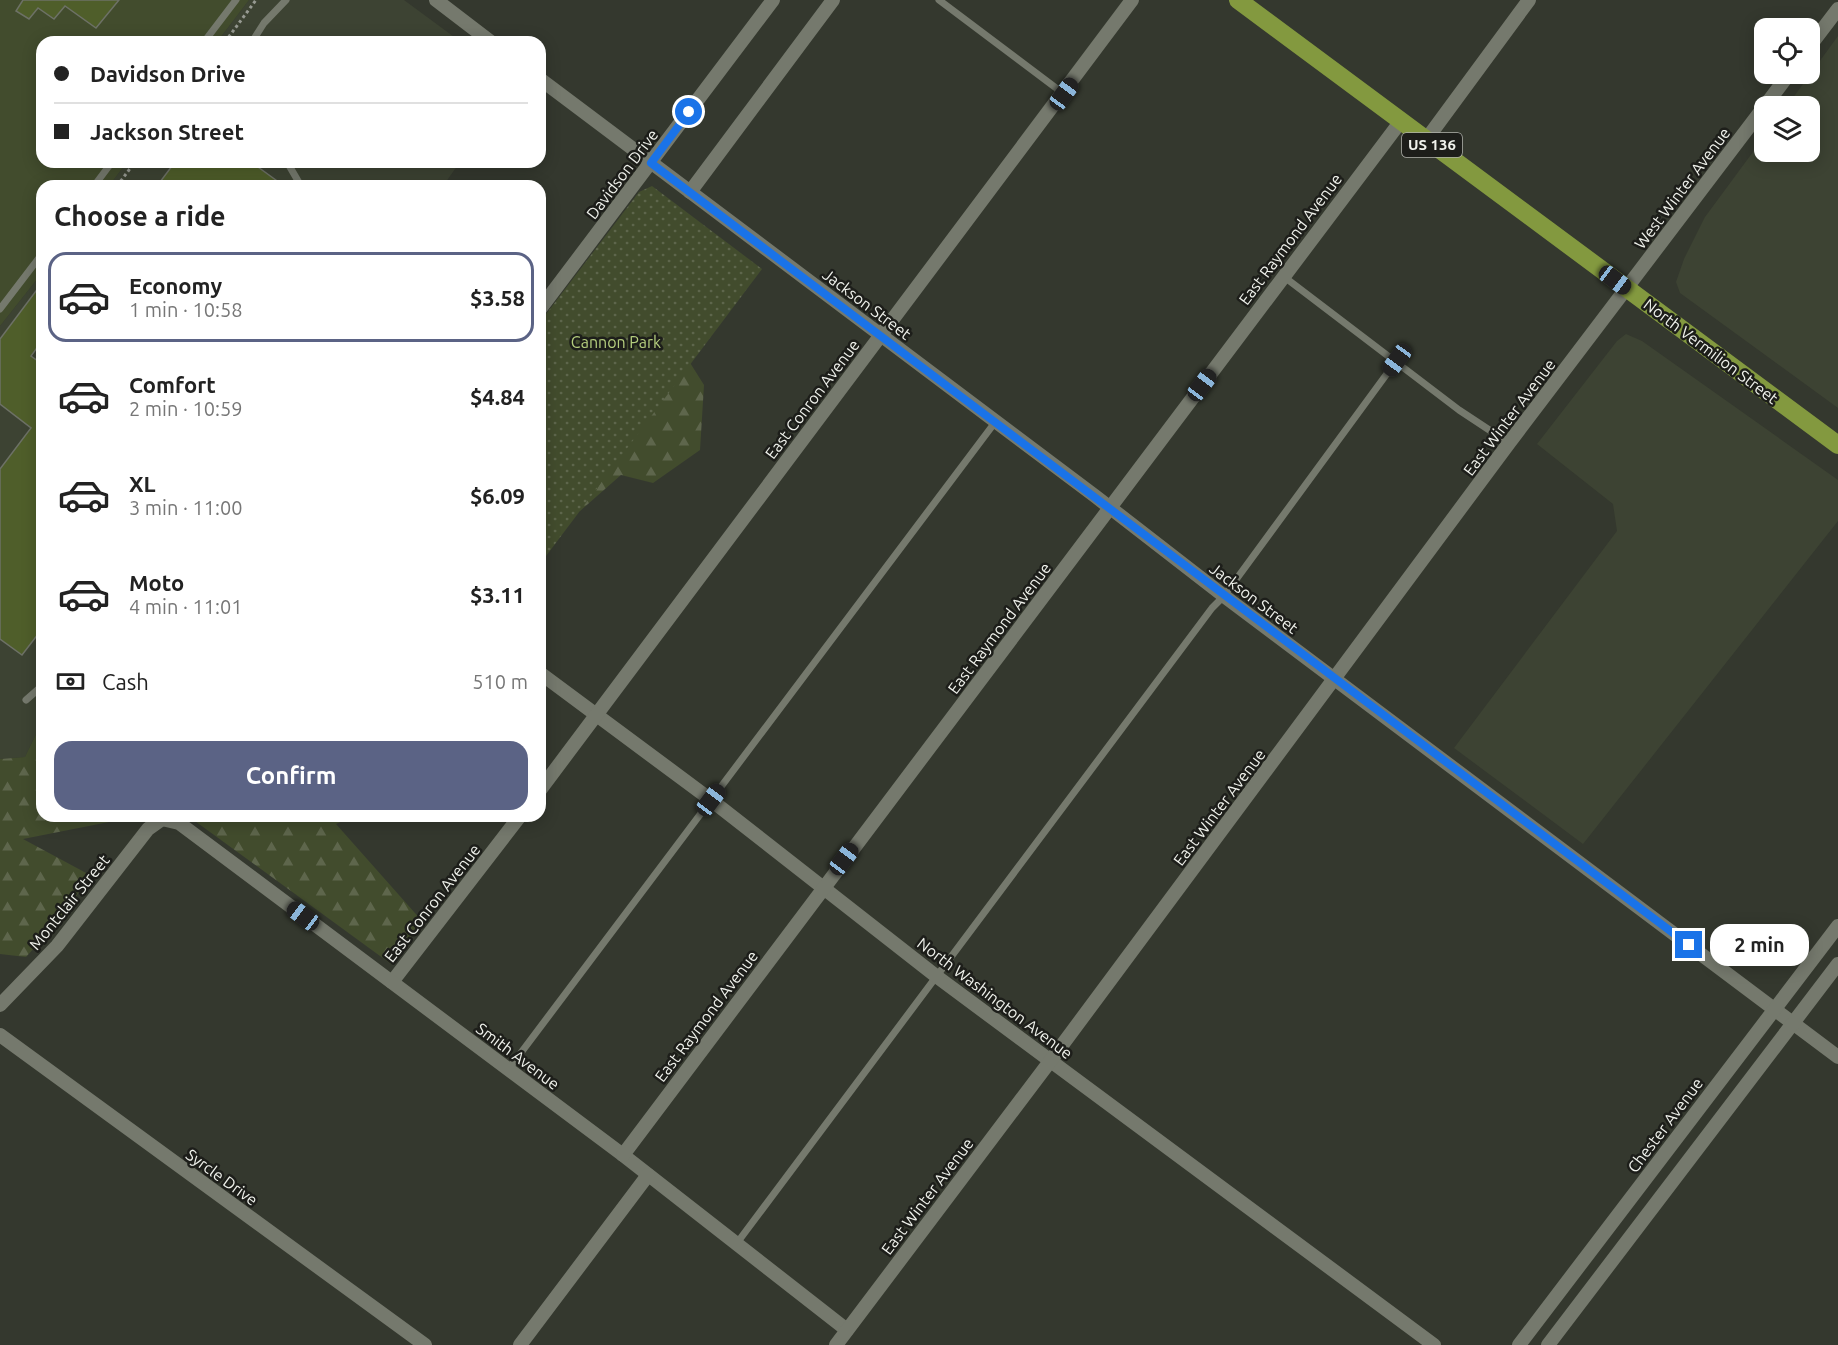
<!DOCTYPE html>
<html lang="en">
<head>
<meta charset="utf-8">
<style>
  body { margin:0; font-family:Ubuntu,sans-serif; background:#f2f2f2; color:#222; height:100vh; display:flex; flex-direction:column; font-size:22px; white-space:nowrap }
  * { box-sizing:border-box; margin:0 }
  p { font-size:20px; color:#767676 }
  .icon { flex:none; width:33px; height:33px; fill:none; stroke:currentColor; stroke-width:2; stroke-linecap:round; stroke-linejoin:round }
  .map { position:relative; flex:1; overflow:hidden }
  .side { position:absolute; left:36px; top:180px; width:510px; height:642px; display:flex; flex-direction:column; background:#fff; border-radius:18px; box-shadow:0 3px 15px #0003 }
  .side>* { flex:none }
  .top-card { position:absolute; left:36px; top:36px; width:510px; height:132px; border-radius:18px; box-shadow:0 3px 15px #0003; display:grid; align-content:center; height:132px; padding:0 18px; background:#fff }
  .buttons { position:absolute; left:1754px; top:18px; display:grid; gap:12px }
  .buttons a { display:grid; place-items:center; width:66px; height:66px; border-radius:12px; background:#fff; box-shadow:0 3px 15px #0003; font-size:30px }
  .end { position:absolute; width:27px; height:27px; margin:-14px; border:8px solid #1a73e8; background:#fff; box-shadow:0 0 0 3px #fff }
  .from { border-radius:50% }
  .bubble { position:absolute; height:42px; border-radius:18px; background:#fff; box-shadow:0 3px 15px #0003; font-size:20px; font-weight:700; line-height:42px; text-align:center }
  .car { position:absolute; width:18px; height:36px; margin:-18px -9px; border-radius:8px; box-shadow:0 0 4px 2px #0007; background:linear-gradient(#222 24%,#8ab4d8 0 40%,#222 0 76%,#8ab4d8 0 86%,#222 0) }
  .top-card b { display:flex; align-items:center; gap:21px; height:57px; font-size:22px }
  .top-card b+b { border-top:2px solid #e0e0e0 }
  .top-card i { width:15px; height:15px; background:#222 }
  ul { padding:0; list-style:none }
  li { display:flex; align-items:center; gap:18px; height:90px; margin:0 12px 9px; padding:0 6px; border:3px solid transparent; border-radius:18px }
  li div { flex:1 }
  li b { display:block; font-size:22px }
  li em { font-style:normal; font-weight:700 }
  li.on { border-color:#5b6385 }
  li>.icon { width:54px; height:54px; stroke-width:1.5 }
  h2 { padding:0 18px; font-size:27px; line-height:72px }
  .pay { display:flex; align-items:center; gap:15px; height:66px; padding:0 18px; font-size:22px }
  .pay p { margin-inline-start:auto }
  .button { display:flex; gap:12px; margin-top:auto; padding:12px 18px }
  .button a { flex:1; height:69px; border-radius:18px; background:#5b6385; color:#fff; font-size:24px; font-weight:700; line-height:69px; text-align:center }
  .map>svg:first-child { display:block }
  .built { fill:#3d4333 }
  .grass { fill:#424c2d }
  .forest { fill:url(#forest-firs) }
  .park { fill:url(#park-dots) }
  .building { fill:#4f5e2a; stroke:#6d7166; stroke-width:1.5 }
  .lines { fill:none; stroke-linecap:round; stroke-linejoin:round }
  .path { stroke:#979a92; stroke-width:3; stroke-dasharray:3 3; stroke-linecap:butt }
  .service { stroke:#75796d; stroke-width:7 }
  .minor { stroke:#75796d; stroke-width:14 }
  .primary { stroke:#83993f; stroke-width:18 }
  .route { stroke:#1a73e8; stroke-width:8 }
  .labels { text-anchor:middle; stroke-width:5; stroke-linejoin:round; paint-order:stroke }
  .shield { fill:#1d1e1a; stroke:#b1b2ad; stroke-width:1.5 }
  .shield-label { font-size:15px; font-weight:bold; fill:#f0f2ec }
  .street-label { font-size:16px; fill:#f0f2ec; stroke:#1d1e1a }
  .park-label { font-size:16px; fill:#b5ce7e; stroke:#1d1e1a }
</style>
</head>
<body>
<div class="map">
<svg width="1838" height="1345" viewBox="0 0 1838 1345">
  <defs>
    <pattern id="forest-firs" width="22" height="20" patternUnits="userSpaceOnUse" patternTransform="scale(1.5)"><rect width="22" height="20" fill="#424c2d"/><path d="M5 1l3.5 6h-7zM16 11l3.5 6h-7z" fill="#5e664c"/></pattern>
    <pattern id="park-dots" width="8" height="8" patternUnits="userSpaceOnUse" patternTransform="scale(1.5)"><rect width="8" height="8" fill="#424c2d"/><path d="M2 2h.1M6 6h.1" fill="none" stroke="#5e664c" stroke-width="1.8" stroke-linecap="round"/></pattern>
  </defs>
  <rect width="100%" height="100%" fill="#34382e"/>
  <g class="built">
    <polygon points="249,0 404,0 461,42 217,42"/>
    <polygon points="1838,36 1838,408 1680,293 1676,282 1684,259 1705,217 1764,137 1764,152 1809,152 1809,106 1787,106"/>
    <polygon points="127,162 460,162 443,186 109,186"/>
    <polygon points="42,273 42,722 25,757 0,759 0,326"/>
    <polygon points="1626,334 1642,341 1838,480 1838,521 1583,844 1454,748 1617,531 1613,504 1537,444 1617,341"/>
  </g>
  <polygon class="grass" points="0,0 249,0 217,42 42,42 42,162 127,162 109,186 42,186 42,273 0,326"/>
  <g class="forest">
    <polygon points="648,296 704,385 700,450 653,483 621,475 580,511 540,336"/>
    <polygon points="42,722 42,816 115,816 109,822 23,839 88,874 71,907 26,957 0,954 0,759 25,757"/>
    <polygon points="188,816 354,816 336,824 422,921 391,964"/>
  </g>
  <polygon class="park" points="652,186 762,269 540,564 540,322 639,192"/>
  <g class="building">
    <polygon points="23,0 119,0 96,28 65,6 54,19 38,8 29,19 16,11"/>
    <polygon points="175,162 251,162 284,186 157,186"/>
    <polygon points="42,283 42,341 31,356 42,364 42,629 22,655 0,639 0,469 31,428 0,404 0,339"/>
  </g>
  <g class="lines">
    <g class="path">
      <polyline points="225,42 256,0"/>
      <polyline points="117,186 135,162"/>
    </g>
    <g class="service">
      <polyline points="939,0 1064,94"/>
      <polyline points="204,42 236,0"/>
      <polyline points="252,42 264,23 286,0"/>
      <polyline points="287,162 301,186"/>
      <polyline points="94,186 112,162"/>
      <polyline points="1283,276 1459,410 1509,443"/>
      <polyline points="0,309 42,254"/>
      <polyline points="26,700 42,686"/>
      <polyline points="508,1070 996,421"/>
      <polyline points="737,1243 1212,608 1224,596 1397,360"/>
    </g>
    <g class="minor">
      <polyline points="436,0 491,42"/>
      <polyline points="1809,47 1838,9"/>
      <polyline points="540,79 1095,496 1224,596 1838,1057"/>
      <polyline points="1765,106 1789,74"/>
      <polyline points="1426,140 1529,0"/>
      <polyline points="690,192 833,0"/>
      <polyline points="540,309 773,0"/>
      <polyline points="540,673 711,800 936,976 1434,1345"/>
      <polyline points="540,790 1132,0"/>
      <polyline points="392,982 520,816"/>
      <polyline points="0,1005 57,946 148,829 162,819 179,823 623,1155 847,1330"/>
      <polyline points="0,1035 425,1345"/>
      <polyline points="623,1155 1401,121"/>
      <polyline points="520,1345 648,1175"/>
      <polyline points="836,1345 1051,1060 1509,443 1764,107"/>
      <polyline points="1519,1345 1838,926"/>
      <polyline points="1548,1345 1838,964"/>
    </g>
    <polyline class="primary" points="1238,0 1838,445"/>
  </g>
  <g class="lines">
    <polyline class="route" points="689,112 651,163 1689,945"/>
  </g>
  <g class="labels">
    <rect class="shield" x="1402" y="133" width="60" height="24" rx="4.5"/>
    <g class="shield-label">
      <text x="1432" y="150">US 136</text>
    </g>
    <g class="street-label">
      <text transform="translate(622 174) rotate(-53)" y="6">Davidson Drive</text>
      <text transform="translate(1682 188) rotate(-53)" y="6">West Winter Avenue</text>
      <text transform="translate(1290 239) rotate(-53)" y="6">East Raymond Avenue</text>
      <text transform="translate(867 304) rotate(37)" y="6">Jackson Street</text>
      <text transform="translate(1711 351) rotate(37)" y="6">North Vermilion Street</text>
      <text transform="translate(812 399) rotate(-53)" y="6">East Conron Avenue</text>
      <text transform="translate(1509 417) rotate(-53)" y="6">East Winter Avenue</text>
      <text transform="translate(1254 598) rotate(37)" y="6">Jackson Street</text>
      <text transform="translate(999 628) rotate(-53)" y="6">East Raymond Avenue</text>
      <text transform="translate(1219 807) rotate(-53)" y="6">East Winter Avenue</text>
      <text transform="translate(69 902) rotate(-51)" y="6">Montclair Street</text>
      <text transform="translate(432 903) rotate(-52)" y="6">East Conron Avenue</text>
      <text transform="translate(995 998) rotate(37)" y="6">North Washington Avenue</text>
      <text transform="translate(706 1016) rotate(-53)" y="6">East Raymond Avenue</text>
      <text transform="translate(518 1056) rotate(37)" y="6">Smith Avenue</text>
      <text transform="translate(1665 1125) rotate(-53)" y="6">Chester Avenue</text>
      <text transform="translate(222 1177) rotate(36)" y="6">Syrcle Drive</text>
      <text transform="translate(927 1196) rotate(-53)" y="6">East Winter Avenue</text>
    </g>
    <g class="park-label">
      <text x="616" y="348">Cannon Park</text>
    </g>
  </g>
</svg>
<div class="buttons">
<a><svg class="icon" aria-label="locate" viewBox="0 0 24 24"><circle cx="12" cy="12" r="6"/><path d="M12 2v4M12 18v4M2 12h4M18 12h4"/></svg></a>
<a><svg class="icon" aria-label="layers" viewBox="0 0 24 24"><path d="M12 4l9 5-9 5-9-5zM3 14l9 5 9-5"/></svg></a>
</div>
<i class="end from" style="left:689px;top:112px"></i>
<i class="end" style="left:1689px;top:945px"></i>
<div class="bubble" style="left:1710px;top:924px;width:99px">2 min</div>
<i class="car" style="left:1064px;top:94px;rotate:36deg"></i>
<i class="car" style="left:1615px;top:280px;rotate:127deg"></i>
<i class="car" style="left:1397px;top:360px;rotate:216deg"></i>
<i class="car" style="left:1202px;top:385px;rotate:37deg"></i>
<i class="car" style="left:711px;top:800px;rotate:37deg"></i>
<i class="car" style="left:844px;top:859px;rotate:37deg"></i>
<i class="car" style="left:303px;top:916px;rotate:307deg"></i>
<div class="top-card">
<b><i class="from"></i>Davidson Drive</b>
<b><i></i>Jackson Street</b>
</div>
<section class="side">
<h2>Choose a ride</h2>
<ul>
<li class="on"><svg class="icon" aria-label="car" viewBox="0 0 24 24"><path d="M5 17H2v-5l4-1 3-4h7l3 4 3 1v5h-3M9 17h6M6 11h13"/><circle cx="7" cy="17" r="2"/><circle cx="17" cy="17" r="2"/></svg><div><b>Economy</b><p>1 min · 10:58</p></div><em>$3.58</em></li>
<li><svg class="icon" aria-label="car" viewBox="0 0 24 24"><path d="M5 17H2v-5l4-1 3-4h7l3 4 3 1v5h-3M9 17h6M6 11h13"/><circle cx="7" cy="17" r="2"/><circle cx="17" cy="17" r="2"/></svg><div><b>Comfort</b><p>2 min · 10:59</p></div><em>$4.84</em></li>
<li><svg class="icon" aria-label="car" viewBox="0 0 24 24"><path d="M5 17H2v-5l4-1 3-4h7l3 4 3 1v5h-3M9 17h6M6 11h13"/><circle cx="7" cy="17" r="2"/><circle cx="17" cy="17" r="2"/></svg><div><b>XL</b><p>3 min · 11:00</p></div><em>$6.09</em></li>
<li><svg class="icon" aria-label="car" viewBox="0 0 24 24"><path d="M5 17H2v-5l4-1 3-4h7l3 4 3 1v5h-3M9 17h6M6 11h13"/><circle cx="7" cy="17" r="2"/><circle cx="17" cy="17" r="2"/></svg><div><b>Moto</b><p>4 min · 11:01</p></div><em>$3.11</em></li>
</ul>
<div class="pay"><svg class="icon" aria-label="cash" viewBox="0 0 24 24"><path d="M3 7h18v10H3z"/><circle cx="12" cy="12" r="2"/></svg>Cash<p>510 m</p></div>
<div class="button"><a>Confirm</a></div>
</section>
</div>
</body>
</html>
